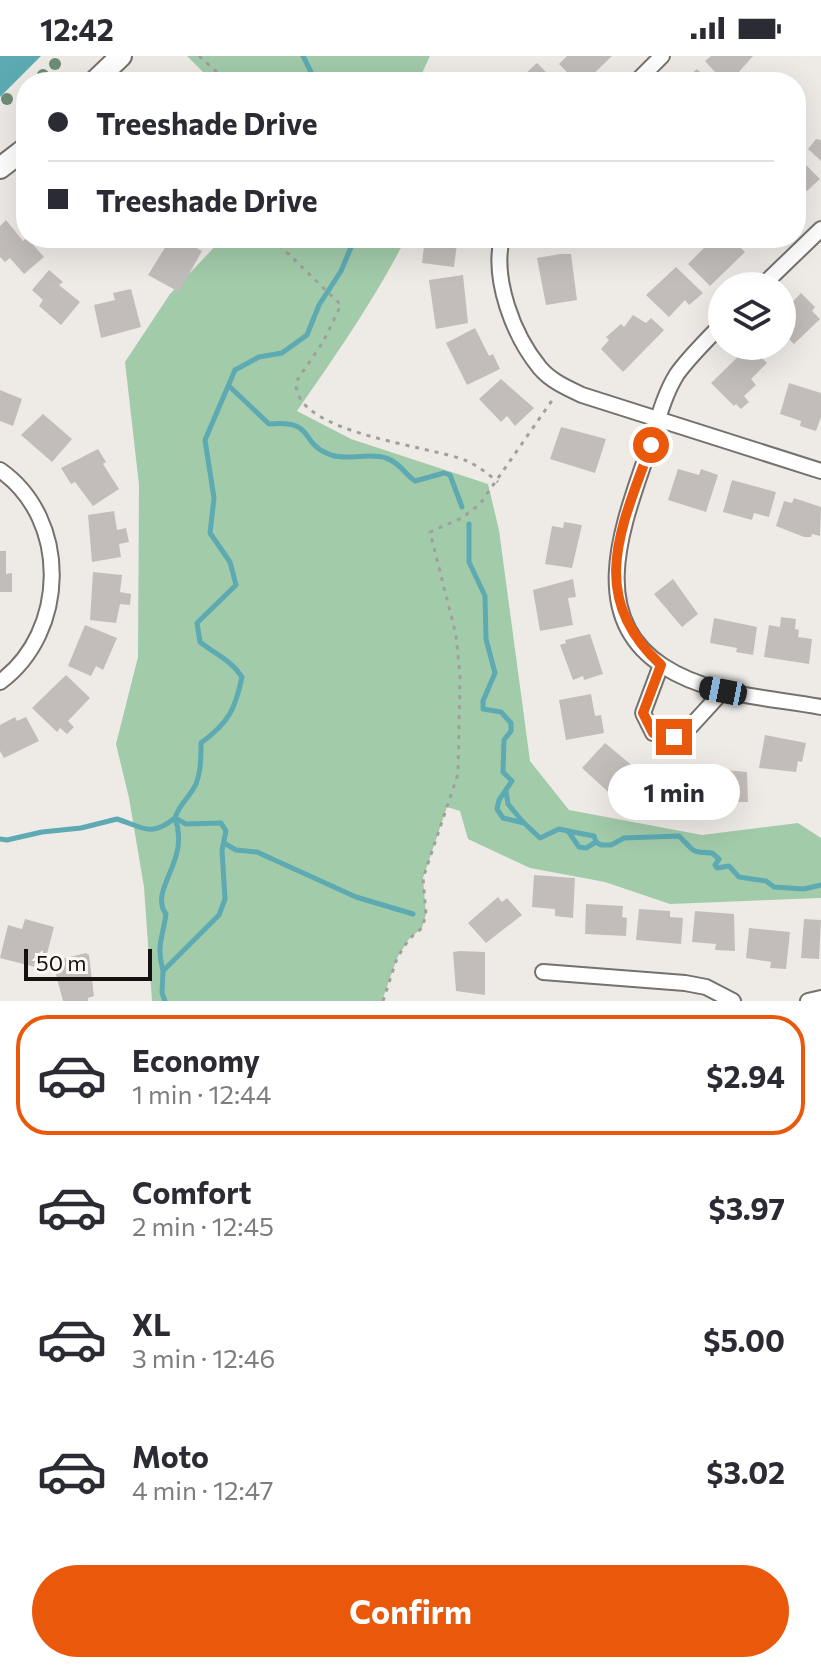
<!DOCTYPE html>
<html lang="en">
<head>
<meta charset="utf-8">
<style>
  body { margin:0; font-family:Commissioner,sans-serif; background:#f2f2f3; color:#2b2b33; height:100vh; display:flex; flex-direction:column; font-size:30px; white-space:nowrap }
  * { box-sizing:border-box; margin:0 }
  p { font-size:26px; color:#7c7c81 }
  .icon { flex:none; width:44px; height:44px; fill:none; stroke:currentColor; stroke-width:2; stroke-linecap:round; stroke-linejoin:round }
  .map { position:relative; height:945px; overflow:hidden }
  .side { display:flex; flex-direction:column; background:#fff; flex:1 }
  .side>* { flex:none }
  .top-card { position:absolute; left:16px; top:16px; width:790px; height:176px; border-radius:32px; box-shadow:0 8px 32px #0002; display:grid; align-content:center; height:176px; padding:0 32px; background:#fff }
  .controls { position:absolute; left:708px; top:216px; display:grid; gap:16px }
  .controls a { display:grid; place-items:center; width:88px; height:88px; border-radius:50%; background:#fff; box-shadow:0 8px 32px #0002; font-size:40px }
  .scale { position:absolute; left:24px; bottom:20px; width:128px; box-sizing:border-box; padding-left:8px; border:4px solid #131211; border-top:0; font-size:22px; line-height:28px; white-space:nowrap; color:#131211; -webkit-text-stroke:6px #fbf8f4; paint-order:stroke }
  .end { position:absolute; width:36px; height:36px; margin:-18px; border:10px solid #ea580c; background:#fff; box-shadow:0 0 0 4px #fff }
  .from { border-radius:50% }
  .bubble { position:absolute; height:56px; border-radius:28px; background:#fff; box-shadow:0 8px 32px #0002; font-size:26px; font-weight:700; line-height:56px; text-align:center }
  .car { position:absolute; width:24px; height:48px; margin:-24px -12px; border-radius:10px; box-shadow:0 0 6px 2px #0007; background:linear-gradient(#222 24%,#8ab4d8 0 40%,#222 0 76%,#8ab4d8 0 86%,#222 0) }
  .top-card b { display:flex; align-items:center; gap:28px; height:76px; font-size:30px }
  .top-card b+b { border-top:2px solid #e1e1e2 }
  .top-card i { width:20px; height:20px; background:#2b2b33 }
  ul { padding:14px 0 0; list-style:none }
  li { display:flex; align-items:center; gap:24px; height:120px; margin:0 16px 12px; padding:0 16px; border:4px solid transparent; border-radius:32px }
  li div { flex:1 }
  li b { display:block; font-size:30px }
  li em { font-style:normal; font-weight:700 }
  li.current { border-color:#ea580c }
  li>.icon { width:72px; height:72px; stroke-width:1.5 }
  .cta { display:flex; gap:16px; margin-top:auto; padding:16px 32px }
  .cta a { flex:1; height:92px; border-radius:48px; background:#ea580c; color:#fff; font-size:32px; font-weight:700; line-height:92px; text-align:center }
  .status { display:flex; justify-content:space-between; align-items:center; height:56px; padding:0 40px; background:#fff; direction:ltr }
  .status svg { height:22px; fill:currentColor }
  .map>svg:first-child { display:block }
  .green { fill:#a2cbaa }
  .water { fill:#5daab2 }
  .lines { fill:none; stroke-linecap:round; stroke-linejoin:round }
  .stream { stroke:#5daab2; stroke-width:5 }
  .building { fill:#c2bdbb }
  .minor-casing { stroke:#74716e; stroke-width:18 }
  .secondary-casing { stroke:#74716e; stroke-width:24 }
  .path { stroke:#a19f9c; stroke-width:3; stroke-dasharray:4 6; stroke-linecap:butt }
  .minor { stroke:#fff; stroke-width:14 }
  .secondary { stroke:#fff; stroke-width:20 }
  .tree { fill:#6d8d77 }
  .route { stroke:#ea580c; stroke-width:10 }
</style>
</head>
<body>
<div class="status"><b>12:42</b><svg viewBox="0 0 49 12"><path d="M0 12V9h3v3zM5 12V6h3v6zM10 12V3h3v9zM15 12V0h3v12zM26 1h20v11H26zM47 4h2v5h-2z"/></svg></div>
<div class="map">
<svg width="821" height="945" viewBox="0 0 821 945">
  <rect width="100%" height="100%" fill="#eeebe7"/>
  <g class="green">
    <polygon points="187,0 430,0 418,26 213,26"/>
    <path d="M223 182H406C375 243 336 299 297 355L351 383 488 428 499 474 530 705 569 754 702 779 798 767 821 782V842L670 848 605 826 530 812 468 783 460 755 447 751 423 822 426 858 422 872 409 883 397 902 382 945H152L144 831 129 742 116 688 138 601 139 429 125 306 170 238Z"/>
  </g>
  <polygon class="water" points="0,0 41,0 0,41"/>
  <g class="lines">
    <g class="stream">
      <polyline points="303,0 316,26"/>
      <path d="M230 331 269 368C318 364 297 387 331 399 350 405 368 396 386 402 399 406 405 418 415 425L444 417 450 419 462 451"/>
      <path d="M469 468V506L485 540 486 583 495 617 483 645V653L501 656 511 667V675L504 684 503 716 512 725 499 744 497 753 503 762 524 767 540 782 559 773 568 775 579 791 586 792 596 786 601 789H611L624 782 679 780C695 796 690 796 712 797L719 803 715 809 717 812 729 810 739 821 766 825 774 831 804 833 821 829"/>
      <polyline points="506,735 508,748 523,766"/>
      <polyline points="568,775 594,780 596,786"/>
      <path d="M0 783 7 784 42 776 81 772 117 763C143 771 150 782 175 762 191 806 148 833 166 858 163 881 156 889 163 914"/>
      <polyline points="224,787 236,794 257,796 356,841 413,858"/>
      <path d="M165 945 162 937 163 915 219 859 225 843 222 794 226 775 221 767 186 768 175 762C179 748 190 741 196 728 201 715 201 701 201 687 229 666 235 654 242 621 231 604 215 598 200 586L197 567 236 529 230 506 210 477 214 442 205 384 235 314 259 301 282 297 307 279 319 249 341 215 355 182"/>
    </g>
  </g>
  <g class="building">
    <polygon points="567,0 612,0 585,26 571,26 568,23 571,20 559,8"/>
    <polygon points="711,0 753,0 730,26 724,26 705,5"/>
    <polygon points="537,7 556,26 530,26 532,24 525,18"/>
    <polygon points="697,13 710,26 685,24"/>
    <polygon points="816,83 821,84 821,105 808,93"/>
    <polygon points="796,99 820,123 807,135 803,131 796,138"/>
    <polygon points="6,164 23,185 27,182 44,201 24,218 10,202 5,206 0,201 0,170"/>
    <polygon points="171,182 179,182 202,195 179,236 148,219"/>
    <polygon points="425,182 464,182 464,188 457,188 454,211 422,207"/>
    <polygon points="722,182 731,182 745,196 710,230 688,208 711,185 715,189"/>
    <polygon points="560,198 571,198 577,244 546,249 537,202"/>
    <polygon points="676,211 703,237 689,249 685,244 669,261 646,239"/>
    <polygon points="49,214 63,226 59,229 80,246 61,269 39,250 43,244 32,234"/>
    <polygon points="463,219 468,267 436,273 429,224"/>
    <polygon points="131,233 141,271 101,282 94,249 115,244 113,237"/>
    <polygon points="801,237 815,251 812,255 820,263 794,288 782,276 782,257"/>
    <polygon points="633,259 646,267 651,262 664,274 623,316 601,293 609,284 606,281 621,268 624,271"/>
    <polygon points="475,272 489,300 493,298 500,313 467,329 446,287"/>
    <polygon points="749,290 767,307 751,323 756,329 744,340 749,346 741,353 736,348 734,350 711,327"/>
    <polygon points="501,323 534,352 515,370 507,360 501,366 479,343"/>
    <polygon points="789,327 821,337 821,361 816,375 800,370 801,365 780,358"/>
    <polygon points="0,334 22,343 13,370 0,365"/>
    <polygon points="43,358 72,383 52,406 21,379"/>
    <polygon points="561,371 606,383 595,417 550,403"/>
    <polygon points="98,393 106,406 103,408 119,433 93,450 75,426 71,428 61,412"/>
    <polygon points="678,413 699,419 701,413 718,419 706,456 668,444"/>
    <polygon points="732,424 776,436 769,461 754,457 752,464 723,456"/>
    <polygon points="794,442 821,451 820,480 812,478 811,481 804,481 776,470 784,445 792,447"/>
    <polygon points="114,455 117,474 126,472 129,486 119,488 121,501 92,506 88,459"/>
    <polygon points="564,466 582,469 572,512 545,508 552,470 563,472"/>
    <polygon points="0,495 6,495 6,518 12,517 12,536 0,536"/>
    <polygon points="93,516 122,519 120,536 131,538 130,549 120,548 116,567 90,564"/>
    <polygon points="573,523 576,541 568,542 573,569 540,575 533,534"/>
    <polygon points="673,523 698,558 682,571 654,538"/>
    <polygon points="781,561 796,563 795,573 799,574 798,581 812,583 809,608 764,601 769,569 780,571"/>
    <polygon points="714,562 757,571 753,599 736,596 737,592 710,587"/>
    <polygon points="85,569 117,582 103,614 96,610 91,620 68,610"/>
    <polygon points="590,578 603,618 584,624 583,620 573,624 560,589 566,587 565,584"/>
    <polygon points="66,619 90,642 68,665 74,671 67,678 60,672 57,676 32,652"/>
    <polygon points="591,638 595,660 601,659 604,677 566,684 559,644"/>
    <polygon points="15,661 17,665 26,661 39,685 4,702 0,695 0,669"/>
    <polygon points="765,679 806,687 802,706 798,705 796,716 759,712"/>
    <polygon points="605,687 641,717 617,744 582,712"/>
    <polygon points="702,712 747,716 748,746 717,746 717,739 702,739"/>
    <polygon points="657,719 667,719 667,726 675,726 675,720 692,720 692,749 685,749 684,753 678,755 647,754 647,726 657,726"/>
    <polygon points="534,819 575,822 573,862 555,860 555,853 532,851"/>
    <polygon points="498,841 502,846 507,842 522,859 486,887 468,867"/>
    <polygon points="586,848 623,850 622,861 627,862 626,880 585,878"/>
    <polygon points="639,853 670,855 670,861 683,862 681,888 636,884"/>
    <polygon points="695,855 734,858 735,895 715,894 716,888 692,886"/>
    <polygon points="25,863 54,871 43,913 0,902 8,869 22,873"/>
    <polygon points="804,863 821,864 819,903 801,902"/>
    <polygon points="749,872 790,876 786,913 770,912 771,906 746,902"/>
    <polygon points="460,895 485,896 485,939 456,935 453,896"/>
    <polygon points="86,897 89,899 94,940 88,942 88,945 63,945 54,911 59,909 58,904"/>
  </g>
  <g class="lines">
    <defs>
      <g id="minor">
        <polyline points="636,26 662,0"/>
        <path d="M502 182C492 223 513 279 540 312 551 325 567 332 582 339L821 415"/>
        <polyline points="762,230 821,173"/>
        <path d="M722 268C707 284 690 300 677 318 662 342 656 372 647 398 624 466 585 560 663 610 709 640 767 641 821 651"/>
        <path d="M0 414C70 463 68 576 0 626"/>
        <polyline points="661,609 643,657 653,677 674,681 691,670 723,635"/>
        <polyline points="543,916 685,927 706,931 733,945"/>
        <polyline points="808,945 821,942"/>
      </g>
      <g id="secondary">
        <polyline points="94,26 121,0"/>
        <polyline points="0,112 26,92"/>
      </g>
    </defs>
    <use href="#minor" class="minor-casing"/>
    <use href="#secondary" class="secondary-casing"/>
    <g class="path">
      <polyline points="199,0 228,26"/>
      <path d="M272 182 341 249 323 286 296 326C293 378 429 389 467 405 478 410 488 418 498 426"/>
      <polyline points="383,945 397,902 409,883 422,872 426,858 423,822 458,718 460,620 456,579 430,476 462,462 480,448 553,343"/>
    </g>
    <use href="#minor" class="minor"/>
    <use href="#secondary" class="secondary"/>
  </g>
  <g class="tree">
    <circle cx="55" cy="8" r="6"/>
    <circle cx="43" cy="19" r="6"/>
    <circle cx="7" cy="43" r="6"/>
  </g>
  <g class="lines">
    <path class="route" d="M651 389C621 472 586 540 661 609L643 657 653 677 674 681"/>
  </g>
</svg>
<div class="controls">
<a><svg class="icon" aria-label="layers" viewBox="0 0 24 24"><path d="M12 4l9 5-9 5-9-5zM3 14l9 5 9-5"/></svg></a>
</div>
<div class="scale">50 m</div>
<i class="end from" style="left:651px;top:389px"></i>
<i class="end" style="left:674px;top:681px"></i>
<div class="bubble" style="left:608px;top:708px;width:132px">1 min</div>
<i class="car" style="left:723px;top:635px;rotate:281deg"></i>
<div class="top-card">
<b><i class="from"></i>Treeshade Drive</b>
<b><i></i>Treeshade Drive</b>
</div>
</div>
<section class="side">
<ul>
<li class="current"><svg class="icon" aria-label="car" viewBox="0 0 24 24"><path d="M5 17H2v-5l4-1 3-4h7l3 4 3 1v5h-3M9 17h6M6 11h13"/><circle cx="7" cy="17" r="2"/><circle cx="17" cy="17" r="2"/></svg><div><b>Economy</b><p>1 min · 12:44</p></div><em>$2.94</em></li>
<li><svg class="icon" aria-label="car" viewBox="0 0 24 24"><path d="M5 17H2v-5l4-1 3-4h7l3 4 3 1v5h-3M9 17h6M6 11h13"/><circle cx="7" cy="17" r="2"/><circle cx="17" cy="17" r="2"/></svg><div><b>Comfort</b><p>2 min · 12:45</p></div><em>$3.97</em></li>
<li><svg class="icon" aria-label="car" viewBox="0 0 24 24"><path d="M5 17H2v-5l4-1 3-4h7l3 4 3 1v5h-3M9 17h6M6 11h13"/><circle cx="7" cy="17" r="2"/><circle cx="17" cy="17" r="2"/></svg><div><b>XL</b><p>3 min · 12:46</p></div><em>$5.00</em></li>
<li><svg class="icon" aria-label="car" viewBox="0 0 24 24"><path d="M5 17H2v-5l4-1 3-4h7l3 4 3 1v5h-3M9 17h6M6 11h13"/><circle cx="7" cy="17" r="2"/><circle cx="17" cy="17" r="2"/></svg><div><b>Moto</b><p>4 min · 12:47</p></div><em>$3.02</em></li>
</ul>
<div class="cta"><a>Confirm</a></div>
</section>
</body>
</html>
